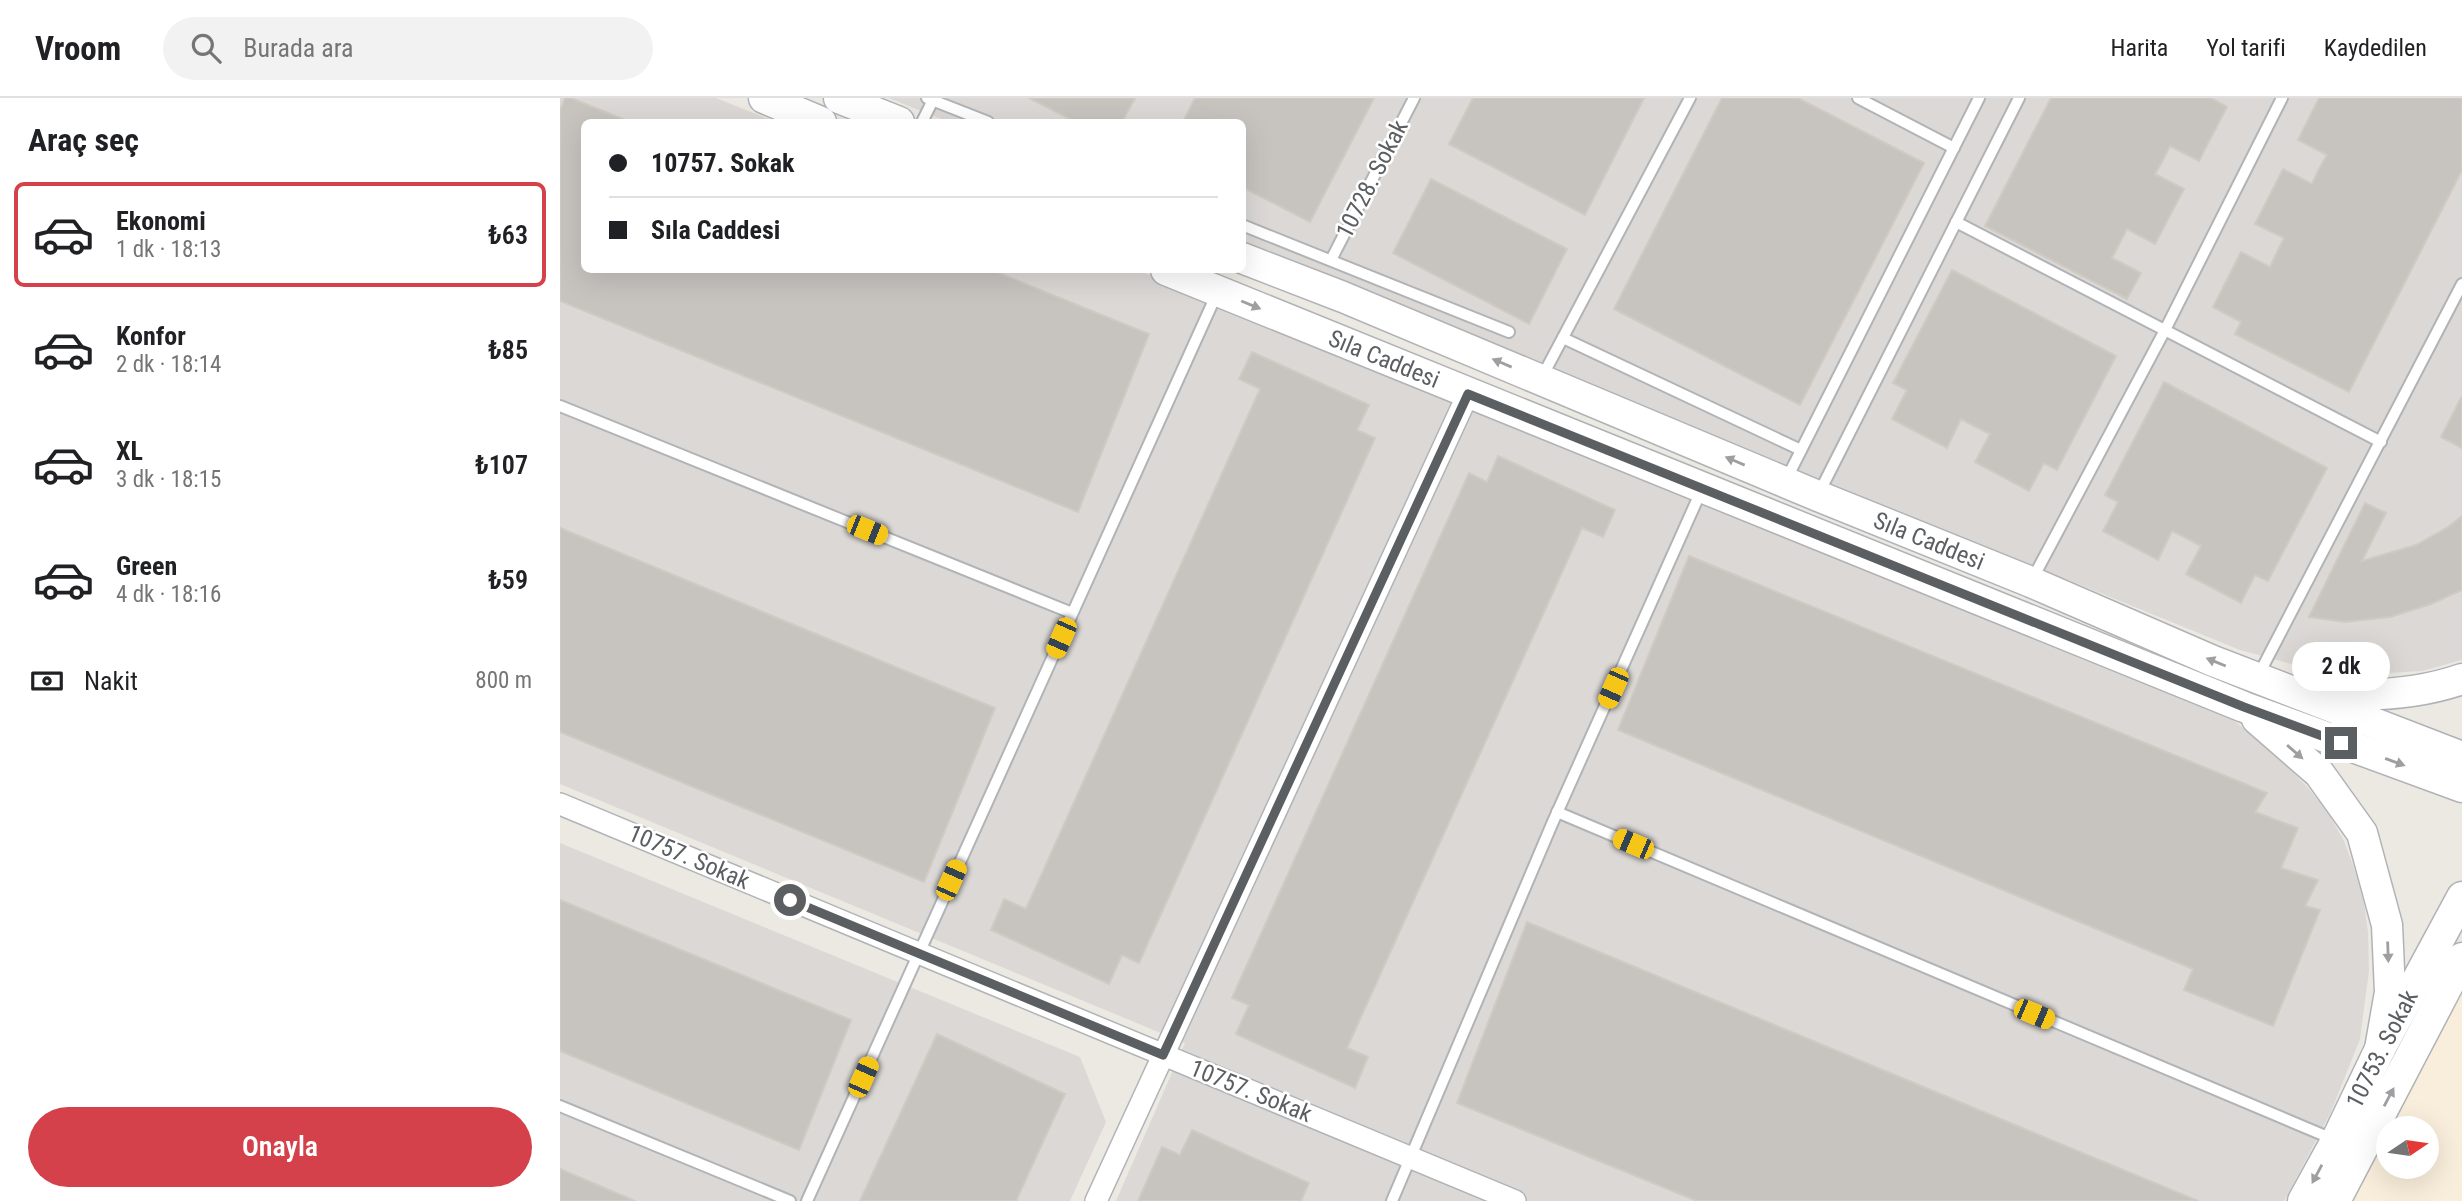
<!DOCTYPE html>
<html lang="tr">
<head>
<meta charset="utf-8">
<style>
  body { margin:0; font-family:"Roboto Condensed",sans-serif; background:#f2f2f2; color:#202124; height:100vh; display:flex; flex-direction:column; font-size:26px; white-space:nowrap }
  * { box-sizing:border-box; margin:0 }
  p { font-size:23px; color:#757577 }
  .icon { flex:none; width:38px; height:38px; fill:none; stroke:currentColor; stroke-width:2; stroke-linecap:round; stroke-linejoin:round }
  .map { position:relative; flex:1; overflow:hidden }
  .drawer { display:flex; flex-direction:column; background:#fff; width:560px }
  .drawer>* { flex:none }
  .guide { position:absolute; left:21px; top:21px; width:665px; height:154px; border-radius:10px; box-shadow:0 7px 28px #0002; display:grid; align-content:center; height:154px; padding:0 28px; background:#fff }
  .needle { width:46px; rotate:77deg }
  .fabs { position:absolute; left:1816px; top:1018px; display:grid; gap:14px }
  .fabs a { display:grid; place-items:center; width:63px; height:63px; border-radius:50%; background:#fff; box-shadow:0 7px 28px #0002; font-size:35px }
  .end { position:absolute; width:32px; height:32px; margin:-16px; border:9px solid #5b5f62; background:#fff; box-shadow:0 0 0 4px #fff }
  .from { border-radius:50% }
  .bubble { position:absolute; height:49px; border-radius:24px; background:#fff; box-shadow:0 7px 28px #0002; font-size:23px; font-weight:600; line-height:49px; text-align:center }
  .car { position:absolute; width:21px; height:42px; margin:-21px -10px; border-radius:9px; box-shadow:0 0 5px 2px #0007; background:linear-gradient(#f5c518 24%,#345 0 40%,#f5c518 0 76%,#345 0 86%,#f5c518 0) }
  .guide b { display:flex; align-items:center; gap:24px; height:66px; font-size:26px }
  .guide b+b { border-top:2px solid #e0e0e0 }
  .guide i { width:18px; height:18px; background:#202124 }
  ul { padding:0; list-style:none }
  li { display:flex; align-items:center; gap:21px; height:105px; margin:0 14px 10px; padding:0 14px; border:4px solid transparent; border-radius:10px }
  li div { flex:1 }
  li b { display:block; font-size:26px }
  li em { font-style:normal; font-weight:600 }
  li.on { border-color:#d4414a }
  li>.icon { width:63px; height:63px; stroke-width:1.5 }
  h2 { padding:0 28px; font-size:32px; line-height:84px }
  .pay { display:flex; align-items:center; gap:18px; height:77px; padding:0 28px; font-size:26px }
  .pay p { margin-inline-start:auto }
  .button { display:flex; gap:14px; margin-top:auto; padding:14px 28px }
  .button a { flex:1; height:80px; border-radius:42px; background:#d4414a; color:#fff; font-size:28px; font-weight:600; line-height:80px; text-align:center }
  header { display:flex; align-items:center; gap:42px; box-sizing:border-box; height:98px; padding:0 35px; background:#fff; border-bottom:2px solid #e0e0e0 }
  header strong { font-size:33px }
  nav { display:flex; gap:38px; margin-inline-start:auto; font-size:24px }
  .search { width:490px; height:63px; background:#f2f2f2; display:flex; align-items:center; gap:18px; box-sizing:border-box; padding:0 24px; border-radius:38px; color:#757577; font-size:26px }
  main { display:flex; flex:1; min-height:0 }
  .map>svg:first-child { display:block }
  .commercial { fill:#f9eedb }
  .industrial { fill:#dbd8d5 }
  .building { fill:#c7c4c0; stroke:#d0cac2; stroke-width:2 }
  .lines { fill:none; stroke-linecap:round; stroke-linejoin:round }
  .lane-casing { stroke:#b0b4b7; stroke-width:14 }
  .street-casing { stroke:#b0b4b7; stroke-width:24 }
  .secondary-casing { stroke:#b0b3b6; stroke-width:33 }
  .lane { stroke:#fff; stroke-width:10 }
  .street { stroke:#fff; stroke-width:21 }
  .secondary { stroke:#fff; stroke-width:30 }
  .oneway { fill:#9d9fa1 }
  .route { stroke:#5b5f62; stroke-width:9 }
  .labels { text-anchor:middle; stroke-width:5; stroke-linejoin:round; paint-order:stroke }
  .street-label { font-size:24px; fill:#5b5f62; stroke:#fff }
</style>
</head>
<body>
<header>
<strong>Vroom</strong>
<div class="search"><svg class="icon" aria-label="search" viewBox="0 0 24 24"><circle cx="10" cy="10" r="6"/><path d="M15 15l6 6"/></svg>Burada ara</div>
<nav><a>Harita</a><a>Yol tarifi</a><a>Kaydedilen</a></nav>
</header>
<main>
<section class="drawer">
<h2>Araç seç</h2>
<ul>
<li class="on"><svg class="icon" aria-label="car" viewBox="0 0 24 24"><path d="M5 17H2v-5l4-1 3-4h7l3 4 3 1v5h-3M9 17h6M6 11h13"/><circle cx="7" cy="17" r="2"/><circle cx="17" cy="17" r="2"/></svg><div><b>Ekonomi</b><p>1 dk · 18:13</p></div><em>₺63</em></li>
<li><svg class="icon" aria-label="car" viewBox="0 0 24 24"><path d="M5 17H2v-5l4-1 3-4h7l3 4 3 1v5h-3M9 17h6M6 11h13"/><circle cx="7" cy="17" r="2"/><circle cx="17" cy="17" r="2"/></svg><div><b>Konfor</b><p>2 dk · 18:14</p></div><em>₺85</em></li>
<li><svg class="icon" aria-label="car" viewBox="0 0 24 24"><path d="M5 17H2v-5l4-1 3-4h7l3 4 3 1v5h-3M9 17h6M6 11h13"/><circle cx="7" cy="17" r="2"/><circle cx="17" cy="17" r="2"/></svg><div><b>XL</b><p>3 dk · 18:15</p></div><em>₺107</em></li>
<li><svg class="icon" aria-label="car" viewBox="0 0 24 24"><path d="M5 17H2v-5l4-1 3-4h7l3 4 3 1v5h-3M9 17h6M6 11h13"/><circle cx="7" cy="17" r="2"/><circle cx="17" cy="17" r="2"/></svg><div><b>Green</b><p>4 dk · 18:16</p></div><em>₺59</em></li>
</ul>
<div class="pay"><svg class="icon" aria-label="cash" viewBox="0 0 24 24"><path d="M3 7h18v10H3z"/><circle cx="12" cy="12" r="2"/></svg>Nakit<p>800 m</p></div>
<div class="button"><a>Onayla</a></div>
</section>
<div class="map">
<svg width="1902" height="1103" viewBox="0 0 1902 1103">
  <rect width="100%" height="100%" fill="#ece9e3"/>
  <polygon class="commercial" points="1902,892 1902,1103 1793,1103 1829,1034 1829,1069 1867,1069 1867,1031 1830,1031"/>
  <g class="industrial">
    <polygon points="0,0 156,0 216,24 24,24 24,172 577,172 1656,612 1676,624 1726,667 1750,692 1768,715 1784,743 1795,773 1804,805 1808,834 1809,873 1800,941 1770,1016 1724,1103 556,1103 625,945 0,686"/>
    <polygon points="329,0 1902,0 1902,562 1862,573 1809,576 1750,571 1680,552 683,145 682,24 389,24"/>
    <polygon points="0,745 520,959 546,1024 510,1103 0,1103"/>
  </g>
  <g class="building">
    <polygon points="5,0 11,0 70,24 24,24 24,172 431,172 589,236 518,414 0,203 0,13"/>
    <polygon points="469,0 575,0 562,24 516,24"/>
    <polygon points="635,0 814,0 750,124 682,89 682,24 623,24"/>
    <polygon points="913,0 1084,0 1025,117 889,46"/>
    <polygon points="1162,0 1238,0 1364,65 1240,307 1054,211"/>
    <polygon points="1491,0 1651,0 1667,9 1639,63 1610,48 1603,62 1595,76 1624,91 1595,146 1567,131 1552,160 1581,175 1567,201 1425,128"/>
    <polygon points="1759,0 1902,0 1902,72 1789,294 1675,236 1681,224 1653,209 1681,154 1710,169 1717,154 1724,140 1695,126 1723,71 1752,86 1759,71 1767,57 1738,42"/>
    <polygon points="871,81 1007,151 969,226 833,155"/>
    <polygon points="1392,172 1556,258 1497,372 1484,365 1469,393 1415,364 1430,336 1414,328 1401,321 1387,350 1332,321 1347,292 1333,285"/>
    <polygon points="692,254 809,307 797,332 815,340 579,865 562,857 549,886 431,832 444,801 466,811 700,291 679,281"/>
    <polygon points="1604,284 1767,370 1708,483 1695,477 1681,505 1626,476 1641,448 1626,440 1612,433 1598,462 1543,433 1558,404 1545,397"/>
    <polygon points="1902,298 1902,350 1881,339"/>
    <polygon points="938,358 1055,412 1043,439 1022,430 787,950 808,959 795,990 676,936 689,907 672,900 909,375 927,384"/>
    <polygon points="1805,405 1826,415 1802,463 1856,447 1888,429 1902,418 1902,492 1871,506 1830,519 1785,524 1749,519"/>
    <polygon points="0,430 435,610 364,784 0,634"/>
    <polygon points="1129,458 1707,695 1695,714 1738,730 1721,770 1758,782 1745,808 1760,812 1713,928 1624,892 1633,871 1058,632"/>
    <polygon points="0,802 291,922 239,1052 0,953"/>
    <polygon points="967,824 1638,1103 1137,1103 897,1005"/>
    <polygon points="377,936 505,996 456,1103 300,1103"/>
    <polygon points="632,1032 749,1085 741,1103 578,1103 602,1049 620,1057"/>
    <polygon points="0,1071 75,1103 0,1103"/>
  </g>
  <g class="lines">
    <defs>
      <g id="lane">
        <polyline points="367,0 428,24"/>
        <polyline points="1298,0 1394,50"/>
        <polyline points="362,24 374,0"/>
        <polyline points="1396,124 1821,344"/>
        <polyline points="682,127 949,234"/>
        <polyline points="771,162 854,0"/>
        <polyline points="1003,240 1241,352"/>
        <polyline points="982,279 1130,0"/>
        <polyline points="0,308 512,515"/>
        <polyline points="1226,382 1419,0"/>
        <polyline points="1258,397 1459,0"/>
        <polyline points="1472,482 1605,232 1722,0"/>
        <polyline points="1698,578 1902,186"/>
        <polyline points="997,714 1775,1042"/>
        <polyline points="0,1008 230,1103"/>
        <polyline points="247,1103 658,193"/>
        <polyline points="832,1103 992,726 1142,391"/>
      </g>
      <g id="street">
        <polyline points="0,706 955,1103"/>
        <polyline points="536,1103 908,296"/>
      </g>
      <g id="secondary">
        <polyline points="204,0 261,24"/>
        <polyline points="279,0 339,24"/>
        <polyline points="682,160 783,199 1258,398 1471,484 1653,563 1902,659"/>
        <polyline points="606,172 1684,609 1902,689"/>
        <path d="M1757 594C1805 599 1856 597 1902 581"/>
        <polyline points="1697,621 1759,675 1802,735 1827,827 1830,894 1820,951"/>
        <polyline points="1743,1103 1776,1043 1820,951 1902,799"/>
        <polyline points="1775,1103 1902,860"/>
      </g>
    </defs>
    <use href="#lane" class="lane-casing"/>
    <use href="#street" class="street-casing"/>
    <use href="#secondary" class="secondary-casing"/>
    <use href="#lane" class="lane"/>
    <use href="#street" class="street"/>
    <use href="#secondary" class="secondary"/>
  </g>
  <defs><path id="oneway-solid" d="M-6-.8H1V-3.2L6.5 0L1 3.2V.8H-6Z" transform="scale(1.75)"/></defs>
  <g class="oneway">
    <use href="#oneway-solid" transform="translate(691 207) rotate(22)"/>
    <use href="#oneway-solid" transform="translate(942 265) rotate(-157)"/>
    <use href="#oneway-solid" transform="translate(1175 363) rotate(-157)"/>
    <use href="#oneway-solid" transform="translate(1656 564) rotate(-158)"/>
    <use href="#oneway-solid" transform="translate(1735 654) rotate(41)"/>
    <use href="#oneway-solid" transform="translate(1835 664) rotate(20)"/>
    <use href="#oneway-solid" transform="translate(1828 854) rotate(88)"/>
    <use href="#oneway-solid" transform="translate(1829 999) rotate(-62)"/>
    <use href="#oneway-solid" transform="translate(1757 1076) rotate(118)"/>
  </g>
  <g class="lines">
    <polyline class="route" points="230,802 603,957 908,296 1684,609 1781,645"/>
  </g>
  <g class="labels">
    <g class="street-label">
      <text transform="translate(812 81) rotate(-63)" y="8">10728. Sokak</text>
      <text transform="translate(824 261) rotate(22)" y="8">Sıla Caddesi</text>
      <text transform="translate(1369 443) rotate(22)" y="8">Sıla Caddesi</text>
      <text transform="translate(129 759) rotate(23)" y="8">10757. Sokak</text>
      <text transform="translate(1822 951) rotate(-63)" y="8">10753. Sokak</text>
      <text transform="translate(691 993) rotate(22)" y="8">10757. Sokak</text>
    </g>
  </g>
</svg>
<div class="fabs">
<a><svg class="needle" viewBox="-14 -14 28 28"><path d="M0-13l5 13h-10z" fill="#e53935"/><path d="M0 13l5-13h-10z" fill="#757577"/></svg></a>
</div>
<i class="end from" style="left:230px;top:802px"></i>
<i class="end" style="left:1781px;top:645px"></i>
<div class="bubble" style="left:1732px;top:544px;width:98px">2 dk</div>
<i class="car" style="left:307px;top:432px;rotate:112deg"></i>
<i class="car" style="left:501px;top:540px;rotate:204deg"></i>
<i class="car" style="left:1053px;top:590px;rotate:204deg"></i>
<i class="car" style="left:1073px;top:746px;rotate:293deg"></i>
<i class="car" style="left:391px;top:782px;rotate:24deg"></i>
<i class="car" style="left:1474px;top:916px;rotate:113deg"></i>
<i class="car" style="left:303px;top:979px;rotate:24deg"></i>
<div class="guide">
<b><i class="from"></i>10757. Sokak</b>
<b><i></i>Sıla Caddesi</b>
</div>
</div>
</main>
</body>
</html>
